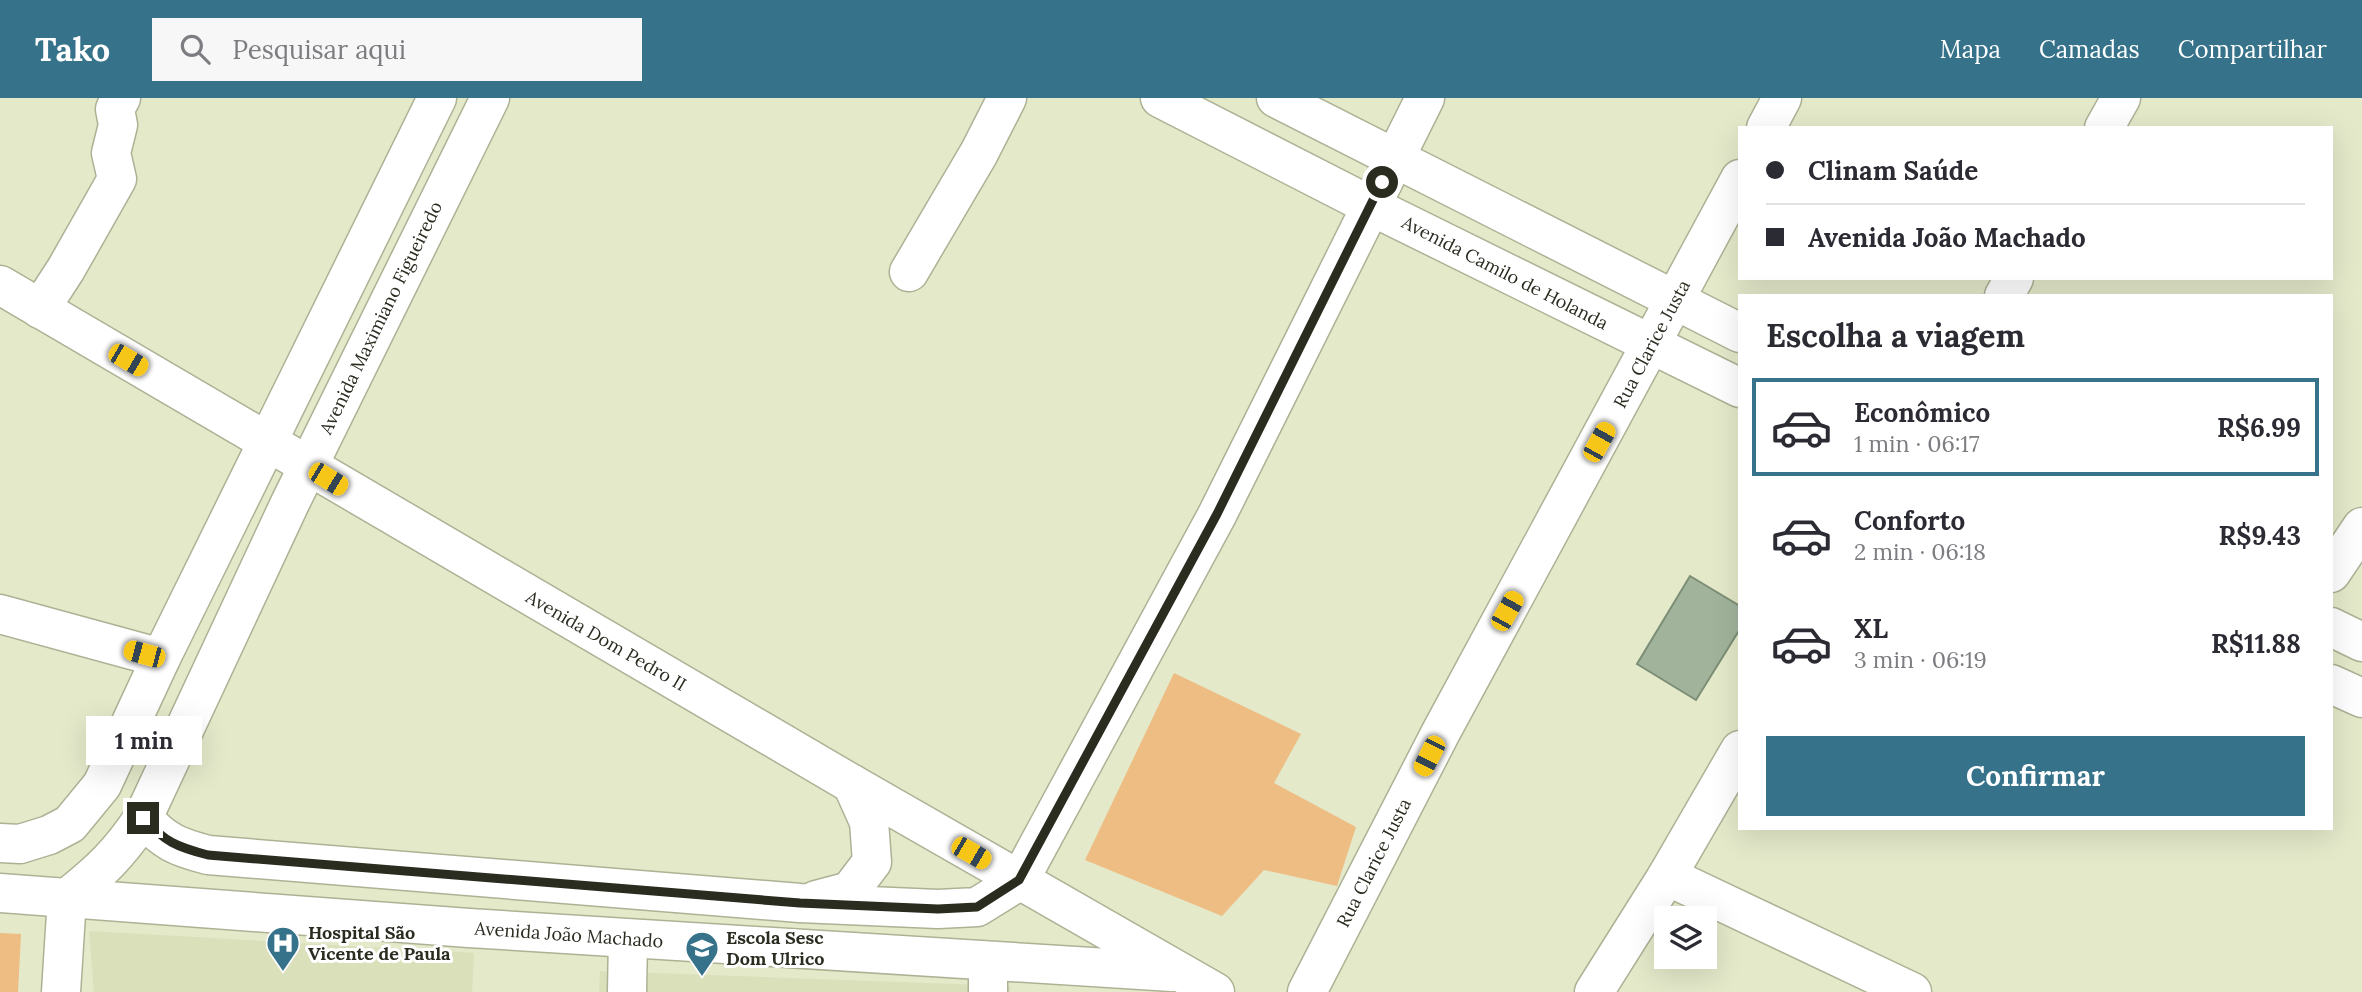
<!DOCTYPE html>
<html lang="pt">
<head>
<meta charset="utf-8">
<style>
  body { margin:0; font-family:Lora,serif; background:#f7f7f7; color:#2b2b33; height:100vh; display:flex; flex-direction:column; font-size:26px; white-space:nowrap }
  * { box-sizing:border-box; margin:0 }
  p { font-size:23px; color:#7c7c81 }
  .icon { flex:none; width:38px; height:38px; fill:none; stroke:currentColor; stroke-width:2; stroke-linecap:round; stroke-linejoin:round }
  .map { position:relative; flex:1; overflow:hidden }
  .drawer { position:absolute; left:1738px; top:196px; width:595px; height:536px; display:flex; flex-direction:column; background:#fff; border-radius:0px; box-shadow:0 7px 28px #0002 }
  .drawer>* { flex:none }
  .guide { position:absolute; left:1738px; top:28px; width:595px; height:154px; border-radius:0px; box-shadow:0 7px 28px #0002; display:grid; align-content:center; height:154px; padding:0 28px; background:#fff }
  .tools { position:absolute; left:1654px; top:808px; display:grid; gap:14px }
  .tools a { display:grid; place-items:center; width:63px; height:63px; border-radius:0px; background:#fff; box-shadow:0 7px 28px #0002; font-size:35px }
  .end { position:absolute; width:32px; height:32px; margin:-16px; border:9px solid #2a2c20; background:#fff; box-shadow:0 0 0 4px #fff }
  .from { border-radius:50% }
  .bubble { position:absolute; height:49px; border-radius:0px; background:#fff; box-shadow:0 7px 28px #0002; font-size:23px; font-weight:800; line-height:49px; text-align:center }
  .car { position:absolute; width:21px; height:42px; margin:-21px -10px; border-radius:9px; box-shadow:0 0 5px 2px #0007; background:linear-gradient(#f5c518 24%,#345 0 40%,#f5c518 0 76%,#345 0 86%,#f5c518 0) }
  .guide b { display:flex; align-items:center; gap:24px; height:66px; font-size:26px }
  .guide b+b { border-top:2px solid #e1e1e2 }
  .guide i { width:18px; height:18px; background:#2b2b33 }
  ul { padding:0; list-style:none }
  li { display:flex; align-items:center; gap:21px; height:98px; margin:0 14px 10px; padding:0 14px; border:4px solid transparent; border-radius:0px }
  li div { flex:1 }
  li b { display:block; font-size:26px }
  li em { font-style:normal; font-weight:800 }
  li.selected { border-color:#36728a }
  li>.icon { width:63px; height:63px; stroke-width:1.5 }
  h2 { padding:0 28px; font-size:32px; line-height:84px }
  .cta { display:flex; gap:14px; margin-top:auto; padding:14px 28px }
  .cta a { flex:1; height:80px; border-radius:0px; background:#36728a; color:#fff; font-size:28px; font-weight:800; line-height:80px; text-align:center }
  header { display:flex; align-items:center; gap:42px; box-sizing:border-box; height:98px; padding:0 35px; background:#36728a; color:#fff }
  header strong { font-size:33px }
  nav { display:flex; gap:38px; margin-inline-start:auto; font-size:24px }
  .search { width:490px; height:63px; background:#f7f7f7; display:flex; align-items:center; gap:18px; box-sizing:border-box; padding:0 24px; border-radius:0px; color:#7c7c81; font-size:26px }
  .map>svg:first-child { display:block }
  .built { fill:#d9e0ba }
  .green { fill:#eebd83 }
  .building { fill:#a1b49b; stroke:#7c8e75; stroke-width:2 }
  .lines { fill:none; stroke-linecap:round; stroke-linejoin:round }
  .minor-casing { stroke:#adb295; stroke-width:41 }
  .major-casing { stroke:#adb295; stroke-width:41 }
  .minor { stroke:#fff; stroke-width:38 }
  .major { stroke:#fff; stroke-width:38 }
  .route { stroke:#2a2c20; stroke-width:9 }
  .labels { text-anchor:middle; stroke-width:6; stroke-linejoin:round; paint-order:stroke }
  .street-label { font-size:18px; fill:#2a2c20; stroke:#fff }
  .poi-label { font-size:18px; font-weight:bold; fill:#2a2c20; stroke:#fff; text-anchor:start }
</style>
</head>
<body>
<header>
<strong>Tako</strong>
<div class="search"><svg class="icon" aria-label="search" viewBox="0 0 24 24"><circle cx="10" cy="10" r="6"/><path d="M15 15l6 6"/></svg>Pesquisar aqui</div>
<nav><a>Mapa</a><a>Camadas</a><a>Compartilhar</a></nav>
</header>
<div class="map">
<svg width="2362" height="894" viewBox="0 0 2362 894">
  <rect width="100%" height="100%" fill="#e4e9ca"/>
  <g class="built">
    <polygon points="89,833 474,855 472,894 94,894"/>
    <polygon points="600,873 1010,888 1010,894 599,894"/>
  </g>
  <g class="green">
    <polygon points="1174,575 1301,636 1274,685 1356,729 1337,788 1264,772 1222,818 1085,762"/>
    <polygon points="0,835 21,836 18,894 0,894"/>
  </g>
  <polygon class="building" points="1690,478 1740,508 1740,531 1696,602 1637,566"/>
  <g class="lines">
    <defs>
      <g id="minor">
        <polyline points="1766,30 1782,0"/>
        <polyline points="2104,30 2121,0"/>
        <polyline points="909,174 979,55 1007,0"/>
        <polyline points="2004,198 2014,180"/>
        <polyline points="40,211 66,171 117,81 111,55 118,27 115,11 121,0"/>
        <polyline points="2331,475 2362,429"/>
        <polyline points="0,516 161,560"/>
        <polyline points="1667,778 1912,894"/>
        <polyline points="1019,783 1217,417 1425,0"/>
        <polyline points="988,863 988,894"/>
        <polyline points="61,894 67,800"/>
        <polyline points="627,894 628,841"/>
        <polyline points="1307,894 1441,634 1740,81"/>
        <polyline points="1594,894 1667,778 1740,652"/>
      </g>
      <g id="major">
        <polyline points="1160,0 1371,108 1740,290"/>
        <polyline points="1276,0 1740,235"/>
        <polyline points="0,187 852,686 1215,894"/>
        <polyline points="2331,529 2362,544"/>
        <polyline points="2331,586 2362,600"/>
        <path d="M143 720C165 744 177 749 208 757L800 805 938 811 977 809 1019 783"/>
        <polyline points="0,745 20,746 49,737 70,726 102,687 161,560 437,0"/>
        <polyline points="0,795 469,830 1172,874"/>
        <path d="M67 800C100 774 119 756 143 720L290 405 490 0"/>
        <polyline points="816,802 850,793 872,764 869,724 852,686"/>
      </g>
    </defs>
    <use href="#minor" class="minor-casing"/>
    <use href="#major" class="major-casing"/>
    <use href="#minor" class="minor"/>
    <use href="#major" class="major"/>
  </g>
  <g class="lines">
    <path class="route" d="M143 720C165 744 177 749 208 757L800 805 938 811 977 809 1019 782 1217 416 1382 84"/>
  </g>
  <defs>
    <symbol id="hospital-pin" viewBox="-11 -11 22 30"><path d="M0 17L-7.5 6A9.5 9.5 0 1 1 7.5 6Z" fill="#36728a" stroke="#fff"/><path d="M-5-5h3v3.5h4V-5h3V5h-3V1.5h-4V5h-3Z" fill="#fff"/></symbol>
    <symbol id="school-pin" viewBox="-11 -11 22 30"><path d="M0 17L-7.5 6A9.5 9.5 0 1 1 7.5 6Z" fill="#36728a" stroke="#fff"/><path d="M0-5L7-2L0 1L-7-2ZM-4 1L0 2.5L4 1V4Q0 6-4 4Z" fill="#fff"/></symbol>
  </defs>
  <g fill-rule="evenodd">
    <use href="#hospital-pin" x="264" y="826" width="38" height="52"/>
    <use href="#school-pin" x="683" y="831" width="38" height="52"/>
  </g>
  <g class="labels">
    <g class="street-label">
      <text transform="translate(1505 175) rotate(27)" y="6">Avenida Camilo de Holanda</text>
      <text transform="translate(381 220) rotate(-64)" y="6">Avenida Maximiano Figueiredo</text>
      <text transform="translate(1652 246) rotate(-62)" y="6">Rua Clarice Justa</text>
      <text transform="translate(606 543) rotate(30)" y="6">Avenida Dom Pedro II</text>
      <text transform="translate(1374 765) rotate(-63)" y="6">Rua Clarice Justa</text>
      <text transform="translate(569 837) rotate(4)" y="6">Avenida João Machado</text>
    </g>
    <g class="poi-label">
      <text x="308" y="841">Hospital São<tspan x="308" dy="21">Vicente de Paula</tspan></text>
      <text x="726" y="846">Escola Sesc<tspan x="726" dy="21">Dom Ulrico</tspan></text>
    </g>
  </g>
</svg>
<div class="tools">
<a><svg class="icon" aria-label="layers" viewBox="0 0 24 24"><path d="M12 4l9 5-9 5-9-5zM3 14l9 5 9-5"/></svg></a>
</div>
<i class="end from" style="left:1382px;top:84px"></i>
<i class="end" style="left:143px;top:720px"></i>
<div class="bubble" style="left:86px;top:618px;width:116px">1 min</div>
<i class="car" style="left:128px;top:262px;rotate:120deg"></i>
<i class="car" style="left:1599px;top:344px;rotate:29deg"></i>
<i class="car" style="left:328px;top:381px;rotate:121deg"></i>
<i class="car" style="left:1507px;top:513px;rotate:29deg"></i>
<i class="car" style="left:144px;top:556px;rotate:285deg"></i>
<i class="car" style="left:1429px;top:658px;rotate:207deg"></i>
<i class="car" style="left:971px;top:755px;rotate:120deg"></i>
<div class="guide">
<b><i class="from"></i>Clinam Saúde</b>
<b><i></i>Avenida João Machado</b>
</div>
<section class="drawer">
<h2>Escolha a viagem</h2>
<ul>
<li class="selected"><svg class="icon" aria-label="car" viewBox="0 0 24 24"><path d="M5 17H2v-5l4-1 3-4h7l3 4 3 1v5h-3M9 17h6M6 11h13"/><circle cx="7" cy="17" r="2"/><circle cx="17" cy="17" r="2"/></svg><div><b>Econômico</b><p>1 min · 06:17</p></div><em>R$6.99</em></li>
<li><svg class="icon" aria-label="car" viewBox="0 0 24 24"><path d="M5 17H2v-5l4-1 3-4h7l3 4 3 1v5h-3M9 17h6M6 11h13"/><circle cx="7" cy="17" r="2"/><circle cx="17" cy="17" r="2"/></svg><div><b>Conforto</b><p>2 min · 06:18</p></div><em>R$9.43</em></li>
<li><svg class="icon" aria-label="car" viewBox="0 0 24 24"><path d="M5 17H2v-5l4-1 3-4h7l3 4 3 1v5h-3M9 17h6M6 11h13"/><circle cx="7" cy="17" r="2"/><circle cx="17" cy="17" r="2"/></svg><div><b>XL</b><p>3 min · 06:19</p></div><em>R$11.88</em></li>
</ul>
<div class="cta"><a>Confirmar</a></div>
</section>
</div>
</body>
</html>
